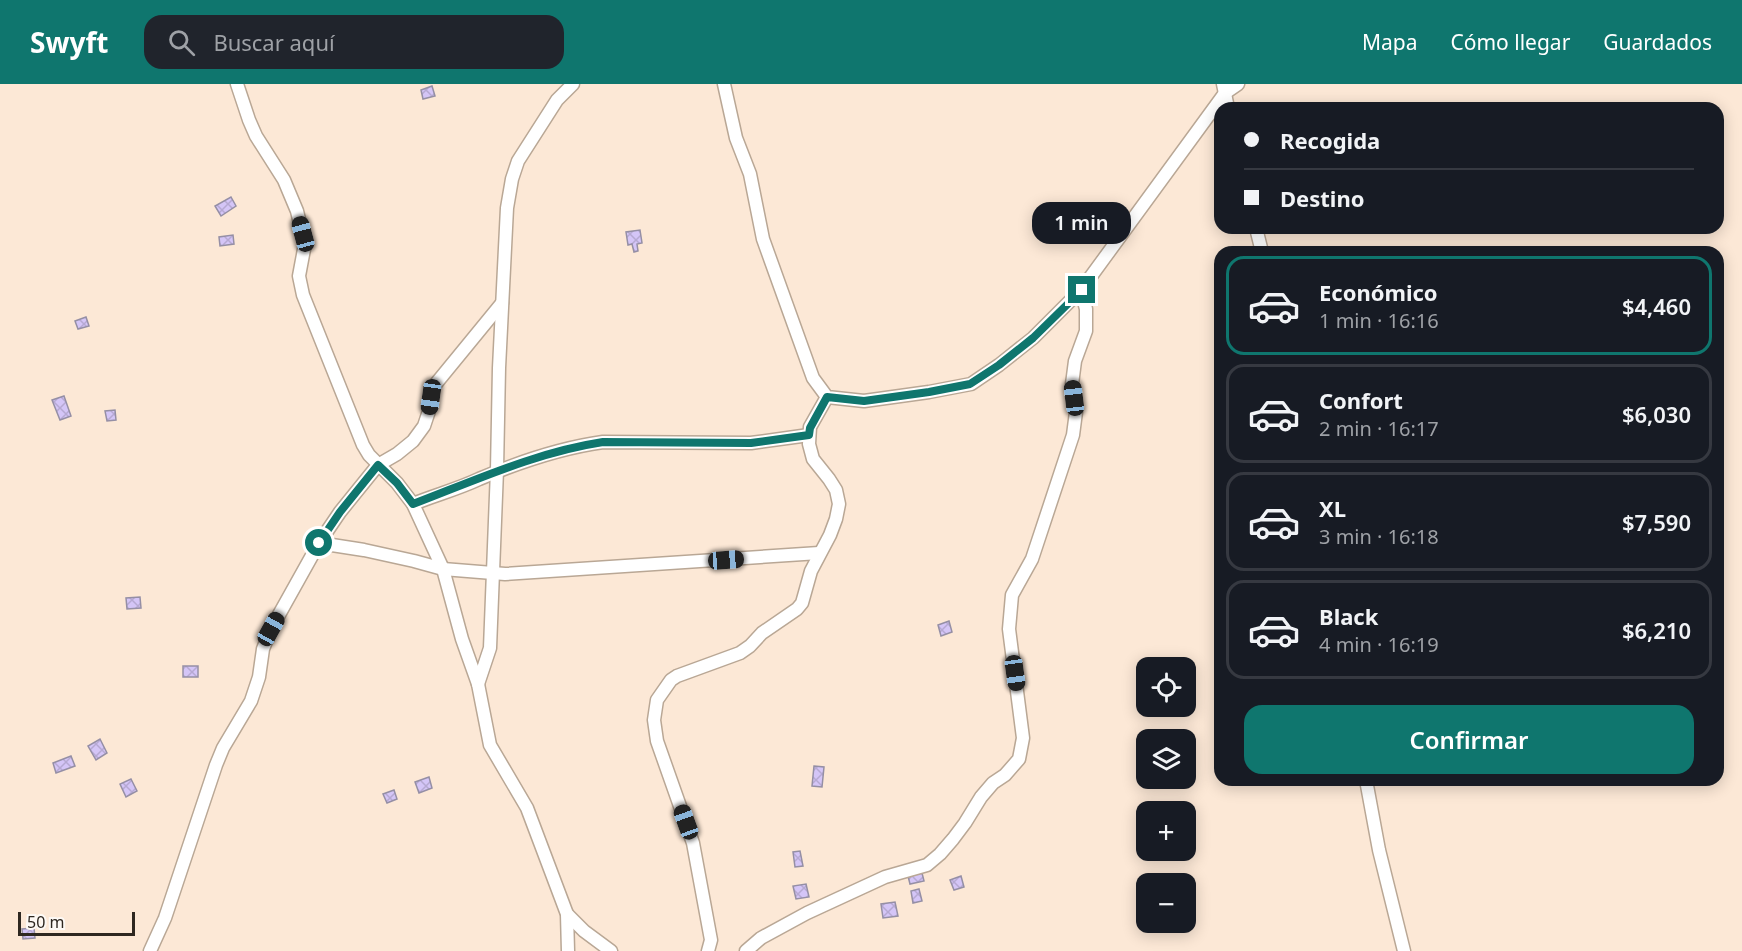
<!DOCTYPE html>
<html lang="es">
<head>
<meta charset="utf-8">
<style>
  body { margin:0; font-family:"Noto Sans",sans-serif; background:#20242c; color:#f1f3f6; height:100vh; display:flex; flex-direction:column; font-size:22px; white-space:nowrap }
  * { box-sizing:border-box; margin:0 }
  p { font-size:20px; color:#9ea1a6 }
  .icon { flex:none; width:33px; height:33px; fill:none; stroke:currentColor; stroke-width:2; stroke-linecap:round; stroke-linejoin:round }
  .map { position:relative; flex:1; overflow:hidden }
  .sheet { position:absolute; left:1214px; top:162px; width:510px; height:540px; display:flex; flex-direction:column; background:#171b24; border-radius:18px; box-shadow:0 3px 15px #0003 }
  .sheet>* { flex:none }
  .banner { position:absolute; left:1214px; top:18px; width:510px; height:132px; border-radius:18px; box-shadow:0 3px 15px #0003; display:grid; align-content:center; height:132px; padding:0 30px; background:#171b24 }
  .buttons { position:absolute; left:1136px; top:573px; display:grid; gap:12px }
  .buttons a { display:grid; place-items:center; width:60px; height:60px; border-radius:12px; background:#171b24; box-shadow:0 3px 15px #0003; font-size:30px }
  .scale { position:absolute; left:18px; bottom:15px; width:117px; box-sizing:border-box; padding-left:6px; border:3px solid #2e2720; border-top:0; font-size:16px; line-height:21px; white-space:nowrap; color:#2e2720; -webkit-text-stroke:4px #fdf9f5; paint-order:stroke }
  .end { position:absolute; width:27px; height:27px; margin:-14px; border:8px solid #0f766e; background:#fff; box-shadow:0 0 0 3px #fff }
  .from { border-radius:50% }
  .bubble { position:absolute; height:42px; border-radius:18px; background:#171b24; box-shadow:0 3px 15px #0003; font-size:20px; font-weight:600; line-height:42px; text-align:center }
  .car { position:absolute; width:18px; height:36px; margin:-18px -9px; border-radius:8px; box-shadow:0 0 4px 2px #0007; background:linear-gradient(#222 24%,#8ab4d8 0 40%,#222 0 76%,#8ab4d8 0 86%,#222 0) }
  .banner b { display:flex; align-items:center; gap:21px; height:57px; font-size:22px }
  .banner b+b { border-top:2px solid #363941 }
  .banner i { width:15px; height:15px; background:#f1f3f6 }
  ul { padding:10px 0 0; list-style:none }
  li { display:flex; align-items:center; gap:18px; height:99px; margin:0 12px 9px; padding:0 18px; border:3px solid #363941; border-radius:18px }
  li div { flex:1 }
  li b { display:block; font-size:22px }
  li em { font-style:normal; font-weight:600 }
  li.current { border-color:#0f766e }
  li>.icon { width:54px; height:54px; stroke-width:1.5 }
  .primary-button { display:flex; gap:12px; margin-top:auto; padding:12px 30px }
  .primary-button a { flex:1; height:69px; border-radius:18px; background:#0f766e; color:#fff; font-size:24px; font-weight:600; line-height:69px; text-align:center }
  header { display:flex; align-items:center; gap:36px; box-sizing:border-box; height:84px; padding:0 30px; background:#0f766e; color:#fff }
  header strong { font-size:28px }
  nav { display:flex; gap:33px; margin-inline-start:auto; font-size:21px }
  .search { width:420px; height:54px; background:#20242c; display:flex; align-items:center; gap:15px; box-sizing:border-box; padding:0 21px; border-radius:18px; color:#9ea1a6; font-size:22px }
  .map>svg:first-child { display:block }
  .building { fill:url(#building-cross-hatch); stroke:#958fa5; stroke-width:1.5 }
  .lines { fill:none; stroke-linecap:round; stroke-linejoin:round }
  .minor-casing { stroke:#b9a795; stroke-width:15 }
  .minor { stroke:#fff; stroke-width:12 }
  .route { stroke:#0f766e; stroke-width:8 }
</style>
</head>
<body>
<header>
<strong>Swyft</strong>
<div class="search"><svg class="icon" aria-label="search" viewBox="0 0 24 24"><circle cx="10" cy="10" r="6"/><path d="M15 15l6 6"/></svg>Buscar aquí</div>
<nav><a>Mapa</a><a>Cómo llegar</a><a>Guardados</a></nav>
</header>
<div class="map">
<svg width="1742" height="867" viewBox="0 0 1742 867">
  <defs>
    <pattern id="building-cross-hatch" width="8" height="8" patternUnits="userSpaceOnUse" patternTransform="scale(1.5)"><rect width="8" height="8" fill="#d4c5f7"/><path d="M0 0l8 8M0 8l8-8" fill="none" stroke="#b6a9d3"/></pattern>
  </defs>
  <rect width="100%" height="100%" fill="#fce8d6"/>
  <g class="building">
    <polygon points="432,2 435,12 423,15 421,6"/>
    <polygon points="231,113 236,122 221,132 215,122"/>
    <polygon points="640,146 642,159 637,160 638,167 634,168 632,160 628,161 626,148"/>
    <polygon points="233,151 234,160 220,162 219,153"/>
    <polygon points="86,233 89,242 78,245 75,237"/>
    <polygon points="64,312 71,332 60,336 52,316"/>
    <polygon points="115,326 116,336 107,337 105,327"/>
    <polygon points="140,513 141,524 127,525 126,514"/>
    <polygon points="949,537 952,548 941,552 938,541"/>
    <rect x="183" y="582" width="15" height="11"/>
    <polygon points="100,655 107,669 96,676 88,662"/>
    <polygon points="71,672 75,682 56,689 53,679"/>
    <polygon points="814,682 824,683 822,703 812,702"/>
    <polygon points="429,693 432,704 419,709 415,698"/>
    <polygon points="131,695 137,707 126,713 120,700"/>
    <polygon points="394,706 397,715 387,719 383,710"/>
    <polygon points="800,767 803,782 795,783 793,768"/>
    <polygon points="922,789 924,797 910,800 908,792"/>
    <polygon points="961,792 964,803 954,806 950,796"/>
    <polygon points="806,800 809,813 796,815 793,802"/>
    <polygon points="919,805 922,817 913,819 911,807"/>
    <polygon points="895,818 898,832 883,834 881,820"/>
    <polygon points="34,844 35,854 23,855 22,845"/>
  </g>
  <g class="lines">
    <defs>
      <g id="minor">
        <polyline points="237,0 249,36 256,52 284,96 297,127 305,160 299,192 303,211 363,361 369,371 397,399 413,420 443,485 462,555 478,600 490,661 527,724 567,830 568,867"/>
        <polyline points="724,0 736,54 750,90 763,155 813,294 827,313 864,317 929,308 971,300 999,281 1033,254 1081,206 1225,9 1238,0"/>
        <polyline points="1223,0 1228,24"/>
        <polyline points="1256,144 1262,168"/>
        <path d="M413 420C435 411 458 405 479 395 519 378 560 364 603 358L751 359 809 351"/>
        <polyline points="319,459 364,466 414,477 443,485 505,490 819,469"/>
        <polyline points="478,600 490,564 497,386 499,284 507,124 512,95 518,77 557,16 573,0"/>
        <polyline points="1366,696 1379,766 1404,867"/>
        <polyline points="567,830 584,847 611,867"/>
        <polyline points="150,867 165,834 216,681 223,664 251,617 259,593 263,565 271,545 319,459 340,428 378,381 397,370 413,357 424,342 429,327 434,302 502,219"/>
        <polyline points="708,867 711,856 693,759 657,657 654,636 657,616 671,596 677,592 740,569 750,562 762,549 797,525 802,519 811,487 830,451 836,435 839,420 836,406 829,395 813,375 809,360 810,343 827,313"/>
        <polyline points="746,867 761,854 807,829 885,793 927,781 940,770 953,755 965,739 981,713 993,699 1005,691 1019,675 1023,654 1009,545 1012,511 1032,475 1073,351 1076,328 1072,300 1075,277 1086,247 1086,225 1081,206"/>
      </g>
    </defs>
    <use href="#minor" class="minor-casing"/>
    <use href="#minor" class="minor"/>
  </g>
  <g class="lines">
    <path class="route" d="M319 459 340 428 378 381 397 399 413 420C476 396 537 368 603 358L751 359 809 351 810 344 827 313 864 317 929 308 970 300 999 281 1033 254 1082 206"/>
  </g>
</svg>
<div class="buttons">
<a><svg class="icon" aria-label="locate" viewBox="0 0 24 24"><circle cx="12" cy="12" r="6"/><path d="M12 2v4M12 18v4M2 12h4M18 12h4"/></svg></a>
<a><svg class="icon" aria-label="layers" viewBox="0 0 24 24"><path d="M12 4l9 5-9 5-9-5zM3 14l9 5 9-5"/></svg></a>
<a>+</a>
<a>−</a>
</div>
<div class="scale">50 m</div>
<i class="end from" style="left:319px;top:459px"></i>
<i class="end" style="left:1082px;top:206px"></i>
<div class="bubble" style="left:1032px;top:118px;width:99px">1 min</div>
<i class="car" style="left:303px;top:150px;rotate:345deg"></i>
<i class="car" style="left:431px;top:313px;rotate:188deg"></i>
<i class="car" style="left:1074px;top:314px;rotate:353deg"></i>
<i class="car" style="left:726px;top:476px;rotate:86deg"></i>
<i class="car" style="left:271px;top:545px;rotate:29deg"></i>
<i class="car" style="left:1015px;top:589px;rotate:172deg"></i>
<i class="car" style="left:686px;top:738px;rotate:340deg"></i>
<div class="banner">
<b><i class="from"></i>Recogida</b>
<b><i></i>Destino</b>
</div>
<section class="sheet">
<ul>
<li class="current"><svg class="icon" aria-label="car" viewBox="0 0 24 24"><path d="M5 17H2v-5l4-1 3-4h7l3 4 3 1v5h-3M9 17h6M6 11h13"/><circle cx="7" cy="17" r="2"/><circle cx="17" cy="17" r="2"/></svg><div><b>Económico</b><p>1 min · 16:16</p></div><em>$4,460</em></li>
<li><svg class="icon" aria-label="car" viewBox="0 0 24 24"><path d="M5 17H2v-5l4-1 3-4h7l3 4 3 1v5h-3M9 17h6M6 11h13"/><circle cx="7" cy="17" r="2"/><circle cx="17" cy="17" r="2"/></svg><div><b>Confort</b><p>2 min · 16:17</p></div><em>$6,030</em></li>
<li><svg class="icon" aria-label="car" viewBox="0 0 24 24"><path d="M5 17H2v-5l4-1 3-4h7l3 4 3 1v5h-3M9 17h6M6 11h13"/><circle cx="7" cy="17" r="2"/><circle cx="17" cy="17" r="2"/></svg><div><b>XL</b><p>3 min · 16:18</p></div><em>$7,590</em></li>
<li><svg class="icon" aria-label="car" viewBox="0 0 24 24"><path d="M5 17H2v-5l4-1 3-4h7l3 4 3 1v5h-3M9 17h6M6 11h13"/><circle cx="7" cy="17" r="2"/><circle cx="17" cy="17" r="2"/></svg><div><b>Black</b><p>4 min · 16:19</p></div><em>$6,210</em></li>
</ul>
<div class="primary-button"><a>Confirmar</a></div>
</section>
</div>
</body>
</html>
